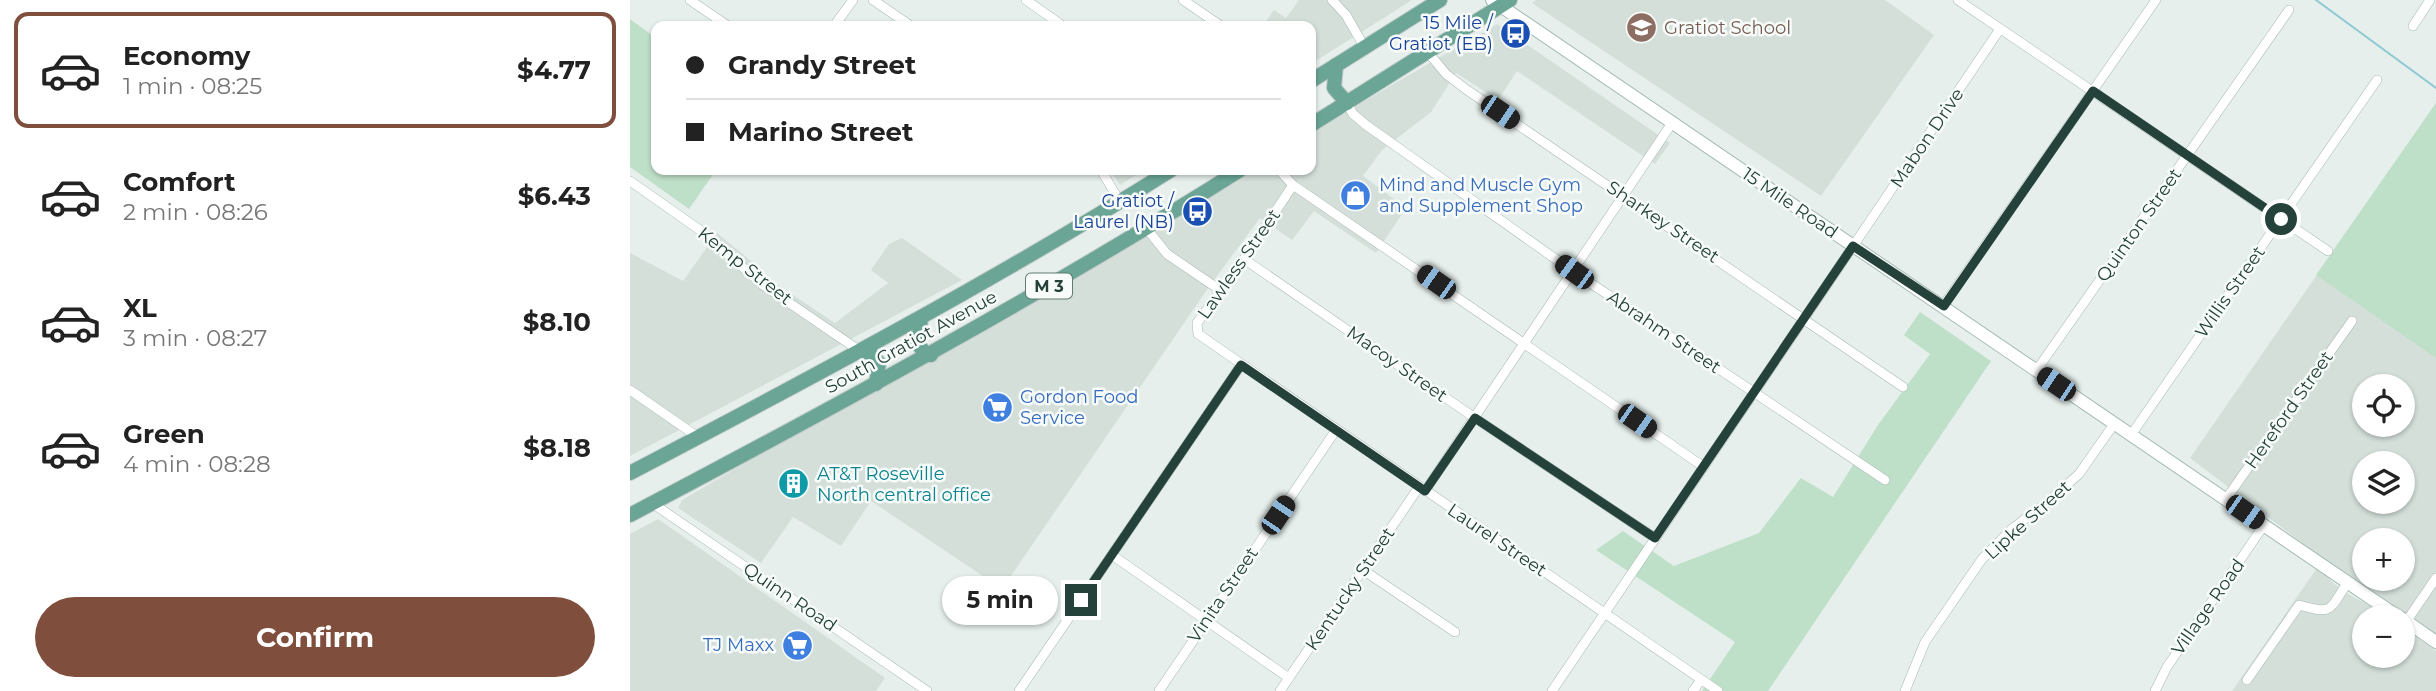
<!DOCTYPE html>
<html lang="en">
<head>
<meta charset="utf-8">
<style>
  body { margin:0; font-family:Montserrat,sans-serif; background:#f6f6f6; color:#222; height:100vh; display:flex; flex-direction:column; font-size:26px; white-space:nowrap }
  * { box-sizing:border-box; margin:0 }
  p { font-size:23px; color:#767676 }
  .icon { flex:none; width:38px; height:38px; fill:none; stroke:currentColor; stroke-width:2; stroke-linecap:round; stroke-linejoin:round }
  .map { position:relative; flex:1; overflow:hidden }
  .details { display:flex; flex-direction:column; background:#fff; width:630px }
  .details>* { flex:none }
  .guide { position:absolute; left:21px; top:21px; width:665px; height:154px; border-radius:14px; box-shadow:0 2px 5px #0004; display:grid; align-content:center; height:154px; padding:0 35px; background:#fff }
  .buttons { position:absolute; left:1722px; top:374px; display:grid; gap:14px }
  .buttons a { display:grid; place-items:center; width:63px; height:63px; border-radius:50%; background:#fff; box-shadow:0 2px 5px #0004; font-size:35px }
  .end { position:absolute; width:32px; height:32px; margin:-16px; border:9px solid #24423a; background:#fff; box-shadow:0 0 0 4px #fff }
  .from { border-radius:50% }
  .bubble { position:absolute; height:49px; border-radius:24px; background:#fff; box-shadow:0 2px 5px #0004; font-size:23px; font-weight:700; line-height:49px; text-align:center }
  .car { position:absolute; width:21px; height:42px; margin:-21px -10px; border-radius:9px; box-shadow:0 0 5px 2px #0007; background:linear-gradient(#222 24%,#8ab4d8 0 40%,#222 0 76%,#8ab4d8 0 86%,#222 0) }
  .guide b { display:flex; align-items:center; gap:24px; height:66px; font-size:26px }
  .guide b+b { border-top:2px solid #e0e0e0 }
  .guide i { width:18px; height:18px; background:#222 }
  ul { padding:12px 0 0; list-style:none }
  li { display:flex; align-items:center; gap:21px; height:116px; margin:0 14px 10px; padding:0 21px; border:4px solid transparent; border-radius:14px }
  li div { flex:1 }
  li b { display:block; font-size:26px }
  li em { font-style:normal; font-weight:700 }
  li.on { border-color:#804e3d }
  li>.icon { width:63px; height:63px; stroke-width:1.5 }
  .cta { display:flex; gap:14px; margin-top:auto; padding:14px 35px }
  .cta a { flex:1; height:80px; border-radius:42px; background:#804e3d; color:#fff; font-size:28px; font-weight:700; line-height:80px; text-align:center }
  main { display:flex; flex:1; min-height:0 }
  .map>svg:first-child { display:block }
  .built { fill:#d4dfda; fill-rule:evenodd }
  .green { fill:#bfe0c8 }
  .lines { fill:none; stroke-linecap:round; stroke-linejoin:round }
  .stream { stroke:#8ec9d4; stroke-width:2 }
  .minor-casing { stroke:#a8b8b2; stroke-width:10 }
  .secondary-casing { stroke:#a4bbb3; stroke-width:14 }
  .primary-casing { stroke:#c2cac8; stroke-width:16 }
  .minor { stroke:#fff; stroke-width:9 }
  .secondary { stroke:#fff; stroke-width:12 }
  .primary { stroke:#6aa596; stroke-width:14 }
  .route { stroke:#24423a; stroke-width:9 }
  .labels { text-anchor:middle; stroke-width:5; stroke-linejoin:round; paint-order:stroke }
  .shield { fill:#f7fbf9; stroke:#637a73; stroke-width:2 }
  .shield-label { font-size:16px; font-weight:bold; fill:#24423a }
  .transit-label { font-size:18px; fill:#164399; stroke:#f7fbf9; text-anchor:end }
  .education-label { font-size:18px; fill:#785e54; stroke:#f7fbf9; text-anchor:start }
  .street-label { font-size:18px; fill:#24423a; stroke:#f7fbf9 }
  .shop-label { font-size:18px; fill:#366cbe; stroke:#f7fbf9; text-anchor:start }
  .culture-label { font-size:18px; fill:#0d838f; stroke:#f7fbf9; text-anchor:start }
</style>
</head>
<body>
<main>
<section class="details">
<ul>
<li class="on"><svg class="icon" aria-label="car" viewBox="0 0 24 24"><path d="M5 17H2v-5l4-1 3-4h7l3 4 3 1v5h-3M9 17h6M6 11h13"/><circle cx="7" cy="17" r="2"/><circle cx="17" cy="17" r="2"/></svg><div><b>Economy</b><p>1 min · 08:25</p></div><em>$4.77</em></li>
<li><svg class="icon" aria-label="car" viewBox="0 0 24 24"><path d="M5 17H2v-5l4-1 3-4h7l3 4 3 1v5h-3M9 17h6M6 11h13"/><circle cx="7" cy="17" r="2"/><circle cx="17" cy="17" r="2"/></svg><div><b>Comfort</b><p>2 min · 08:26</p></div><em>$6.43</em></li>
<li><svg class="icon" aria-label="car" viewBox="0 0 24 24"><path d="M5 17H2v-5l4-1 3-4h7l3 4 3 1v5h-3M9 17h6M6 11h13"/><circle cx="7" cy="17" r="2"/><circle cx="17" cy="17" r="2"/></svg><div><b>XL</b><p>3 min · 08:27</p></div><em>$8.10</em></li>
<li><svg class="icon" aria-label="car" viewBox="0 0 24 24"><path d="M5 17H2v-5l4-1 3-4h7l3 4 3 1v5h-3M9 17h6M6 11h13"/><circle cx="7" cy="17" r="2"/><circle cx="17" cy="17" r="2"/></svg><div><b>Green</b><p>4 min · 08:28</p></div><em>$8.18</em></li>
</ul>
<div class="cta"><a>Confirm</a></div>
</section>
<div class="map">
<svg width="1806" height="691" viewBox="0 0 1806 691">
  <rect width="100%" height="100%" fill="#e6efeb"/>
  <g class="built">
    <polygon points="669,0 782,0 681,64 681,26 633,26 644,10 656,18"/>
    <polygon points="906,0 1255,0 1304,35 1191,196 902,3"/>
    <polygon points="867,24 1040,143 1025,164 887,71 868,100 826,73 801,112 752,150 733,176 776,208 746,253 684,211 662,240 630,218 578,288 372,589 241,501 211,546 163,517 131,563 48,508 52,500 617,170 681,170 681,132"/>
    <path d="M1806 103V636L1688 555 1560 458ZM1734 387H1773V425H1734ZM1734 464H1773V502H1734ZM1734 541H1773V579H1734Z"/>
    <polygon points="480,170 514,170 490,185"/>
    <polygon points="87,233 121,261 136,277 205,323 258,283 241,270 259,244 272,238 332,280 0,456 0,253 53,281"/>
    <polygon points="28,519 255,678 246,691 0,691 0,534"/>
    <polygon points="1689,565 1702,582 1716,593 1763,618 1734,618 1734,656 1773,656 1773,628 1806,651 1806,691 1602,691"/>
  </g>
  <g class="green">
    <polygon points="0,19 26,38 26,170 86,170 59,209 0,167"/>
    <polygon points="1806,103 1806,358 1686,275"/>
    <polygon points="1290,312 1361,361 1138,691 1072,691 1105,642 966,550 993,531 1044,566 1129,533 1171,478 1203,497 1248,425 1300,354 1274,335"/>
  </g>
  <g class="lines">
    <polyline class="stream" points="1686,0 1806,88"/>
    <defs>
      <g id="minor">
        <polyline points="60,0 98,26"/>
        <polyline points="243,0 281,26"/>
        <polyline points="396,0 433,26"/>
        <polyline points="553,0 591,26"/>
        <polyline points="702,0 716,15 735,48"/>
        <polyline points="1328,0 1698,251"/>
        <polyline points="204,26 223,0"/>
        <polyline points="1783,26 1800,0"/>
        <polyline points="797,51 816,74 837,90 1273,387"/>
        <polyline points="717,103 723,114 736,125 944,272 1255,480"/>
        <polyline points="471,170 490,202"/>
        <polyline points="649,170 663,185 1074,467"/>
        <polyline points="0,181 74,233 133,285 230,351"/>
        <polyline points="663,185 614,259 567,323 568,334 1088,691"/>
        <polyline points="517,229 537,254 590,290"/>
        <polyline points="614,259 845,418 1025,538"/>
        <polyline points="1313,306 1526,0"/>
        <polyline points="1406,371 1659,10"/>
        <polyline points="0,390 68,437"/>
        <polyline points="1501,435 1747,80"/>
        <polyline points="795,491 1042,123"/>
        <polyline points="1596,499 1722,321"/>
        <polyline points="22,503 297,691"/>
        <polyline points="482,555 659,678"/>
        <polyline points="733,570 825,632"/>
        <polyline points="1776,622 1806,578"/>
        <path d="M1617 680 1669 605C1704 615 1699 610 1718 582"/>
        <polyline points="389,691 611,365"/>
        <polyline points="529,691 706,430"/>
        <polyline points="650,691 789,487"/>
        <polyline points="922,691 1370,29"/>
        <polyline points="1063,691 1071,680"/>
        <polyline points="1275,691 1295,642 1352,559 1383,528 1415,504 1449,474 1484,424"/>
        <polyline points="1525,691 1537,667 1634,525"/>
      </g>
      <g id="secondary">
        <polyline points="862,0 1770,618"/>
        <polyline points="1773,619 1806,642"/>
      </g>
      <g id="primary">
        <polyline points="706,65 704,88 717,103"/>
        <polyline points="681,81 810,0"/>
        <polyline points="681,125 880,0"/>
        <polyline points="291,318 288,344 294,352 301,355"/>
        <polyline points="230,351 240,353 249,363 246,384"/>
        <path d="M0 473C183 377 366 280 541 170"/>
        <path d="M0 515C207 406 412 295 610 170"/>
      </g>
    </defs>
    <use href="#minor" class="minor-casing"/>
    <use href="#secondary" class="secondary-casing"/>
    <use href="#primary" class="primary-casing"/>
    <use href="#minor" class="minor"/>
    <use href="#secondary" class="secondary"/>
    <use href="#primary" class="primary"/>
  </g>
  <g class="lines">
    <polyline class="route" points="451,600 611,365 795,491 845,418 1025,538 1223,246 1314,306 1463,91 1651,219"/>
  </g>
  <defs>
    <symbol id="school-disc" viewBox="-11 -11 22 22"><circle r="9.5" fill="#8d6e63" stroke="#f7fbf9"/><path d="M0-5L7-2L0 1L-7-2ZM-4 1L0 2.5L4 1V4Q0 6-4 4Z" fill="#fff"/></symbol>
    <symbol id="bus-disc" viewBox="-11 -11 22 22"><circle r="9.5" fill="#1a4fb4" stroke="#f7fbf9"/><path d="M-5-6H5V4H4V6H2V4H-2V6H-4V4H-5ZM-3.5-4V0h7V-4ZM-3.5 1.2v1.5H-2V1.2ZM2 1.2v1.5H3.5V1.2Z" fill="#fff"/></symbol>
    <symbol id="shop-disc" viewBox="-11 -11 22 22"><circle r="9.5" fill="#3f7fe0" stroke="#f7fbf9"/><path d="M-5-2.5h2.3a2.7 3.5 0 0 1 5.4 0H5L5.5 6h-11ZM-1.5-2.5h3a1.5 2.3 0 0 0-3 0Z" fill="#fff"/></symbol>
    <symbol id="supermarket-disc" viewBox="-11 -11 22 22"><circle r="9.5" fill="#3f7fe0" stroke="#f7fbf9"/><path d="M-6-5.5h2.5l.6 2H6L4.5 2H-2.5L-4.4-4H-6ZM-1.5 3.2a1.3 1.3 0 1 0 .1 0ZM3 3.2a1.3 1.3 0 1 0 .1 0Z" fill="#fff"/></symbol>
    <symbol id="building-disc" viewBox="-11 -11 22 22"><circle r="9.5" fill="#0f9aa8" stroke="#f7fbf9"/><path d="M-4-6H4V6H1V3H-1V6H-4ZM-2.5-4.3h1.7v1.8h-1.7ZM.8-4.3h1.7v1.8H.8ZM-2.5-1h1.7V.8h-1.7ZM.8-1h1.7V.8H.8Z" fill="#fff"/></symbol>
  </defs>
  <g fill-rule="evenodd">
    <use href="#school-disc" x="994" y="10" width="35" height="35"/>
    <use href="#bus-disc" x="868" y="16" width="35" height="35"/>
    <use href="#shop-disc" x="708" y="178" width="35" height="35"/>
    <use href="#bus-disc" x="550" y="194" width="35" height="35"/>
    <use href="#supermarket-disc" x="350" y="390" width="35" height="35"/>
    <use href="#building-disc" x="146" y="466" width="35" height="35"/>
    <use href="#supermarket-disc" x="150" y="628" width="35" height="35"/>
  </g>
  <g class="labels">
    <rect class="shield" x="396" y="273.5" width="46" height="25" rx="5"/>
    <g class="shield-label">
      <text x="419" y="292">M 3</text>
    </g>
    <g class="transit-label">
      <text x="863" y="29">15 Mile /<tspan x="863" dy="21">Gratiot (EB)</tspan></text>
      <text x="544" y="207">Gratiot /<tspan x="544" dy="21">Laurel (NB)</tspan></text>
    </g>
    <g class="education-label">
      <text x="1034" y="34">Gratiot School</text>
    </g>
    <g class="street-label">
      <text transform="translate(1297 138) rotate(-56)" y="6">Mabon Drive</text>
      <text transform="translate(1160 203) rotate(34)" y="6">15 Mile Road</text>
      <text transform="translate(1033 222) rotate(34)" y="6">Sharkey Street</text>
      <text transform="translate(1509 225) rotate(-55)" y="6">Quinton Street</text>
      <text transform="translate(609 264) rotate(-55)" y="6">Lawless Street</text>
      <text transform="translate(115 266) rotate(38)" y="6">Kemp Street</text>
      <text transform="translate(1600 292) rotate(-55)" y="6">Willis Street</text>
      <text transform="translate(1034 332) rotate(34)" y="6">Abrahm Street</text>
      <text transform="translate(281 342) rotate(-29)" y="6">South Gratiot Avenue</text>
      <text transform="translate(767 364) rotate(35)" y="6">Macoy Street</text>
      <text transform="translate(1659 410) rotate(-55)" y="6">Hereford Street</text>
      <text transform="translate(1398 520) rotate(-42)" y="6">Lipke Street</text>
      <text transform="translate(867 540) rotate(34)" y="6">Laurel Street</text>
      <text transform="translate(720 589) rotate(-56)" y="6">Kentucky Street</text>
      <text transform="translate(593 595) rotate(-56)" y="6">Vinita Street</text>
      <text transform="translate(160 597) rotate(34)" y="6">Quinn Road</text>
      <text transform="translate(1578 607) rotate(-55)" y="6">Village Road</text>
    </g>
    <g class="shop-label">
      <text x="749" y="191">Mind and Muscle Gym<tspan x="749" dy="21">and Supplement Shop</tspan></text>
      <text x="390" y="403">Gordon Food<tspan x="390" dy="21">Service</tspan></text>
      <text x="144" y="651" text-anchor="end">TJ Maxx</text>
    </g>
    <g class="culture-label">
      <text x="187" y="480">AT&amp;T Roseville<tspan x="187" dy="21">North central office</tspan></text>
    </g>
  </g>
</svg>
<div class="buttons">
<a><svg class="icon" aria-label="locate" viewBox="0 0 24 24"><circle cx="12" cy="12" r="6"/><path d="M12 2v4M12 18v4M2 12h4M18 12h4"/></svg></a>
<a><svg class="icon" aria-label="layers" viewBox="0 0 24 24"><path d="M12 4l9 5-9 5-9-5zM3 14l9 5 9-5"/></svg></a>
<a>+</a>
<a>−</a>
</div>
<i class="end from" style="left:1651px;top:219px"></i>
<i class="end" style="left:451px;top:600px"></i>
<div class="bubble" style="left:312px;top:576px;width:116px">5 min</div>
<i class="car" style="left:870px;top:112px;rotate:124deg"></i>
<i class="car" style="left:944px;top:272px;rotate:306deg"></i>
<i class="car" style="left:806px;top:282px;rotate:305deg"></i>
<i class="car" style="left:1426px;top:384px;rotate:304deg"></i>
<i class="car" style="left:1007px;top:421px;rotate:125deg"></i>
<i class="car" style="left:1615px;top:512px;rotate:125deg"></i>
<i class="car" style="left:648px;top:515px;rotate:34deg"></i>
<div class="guide">
<b><i class="from"></i>Grandy Street</b>
<b><i></i>Marino Street</b>
</div>
</div>
</main>
</body>
</html>
